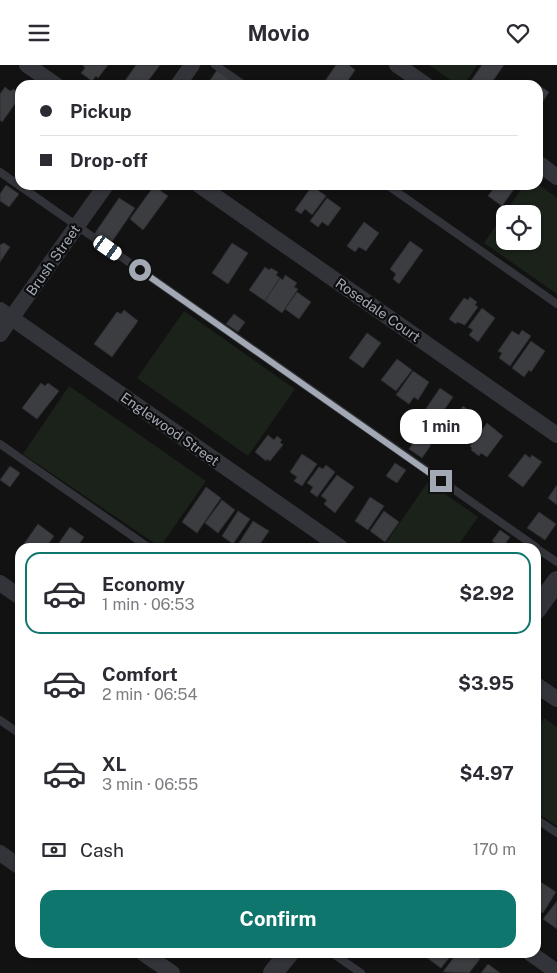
<!DOCTYPE html>
<html lang="en">
<head>
<meta charset="utf-8">
<style>
  body { margin:0; font-family:"Public Sans",sans-serif; background:#f7f7f7; color:#2b2b33; height:100vh; display:flex; flex-direction:column; font-size:19px; white-space:nowrap }
  * { box-sizing:border-box; margin:0 }
  p { font-size:16px; color:#7c7c81 }
  .icon { flex:none; width:28px; height:28px; fill:none; stroke:currentColor; stroke-width:2; stroke-linecap:round; stroke-linejoin:round }
  .map { position:relative; flex:1; overflow:hidden }
  .side { position:absolute; left:15px; top:478px; width:526px; height:415px; display:flex; flex-direction:column; background:#fff; border-radius:15px; box-shadow:0 1px 4px #0004 }
  .side>* { flex:none }
  .guide { position:absolute; left:15px; top:15px; width:528px; height:110px; border-radius:15px; box-shadow:0 1px 4px #0004; display:grid; align-content:center; height:110px; padding:0 25px; background:#fff }
  .fabs { position:absolute; left:496px; top:140px; display:grid; gap:10px }
  .fabs a { display:grid; place-items:center; width:45px; height:45px; border-radius:10px; background:#fff; box-shadow:0 1px 4px #0004; font-size:25px }
  .end { position:absolute; width:22px; height:22px; margin:-11px; border:6px solid #a2a9b5; background:#111; box-shadow:0 0 0 2px #111 }
  .from { border-radius:50% }
  .bubble { position:absolute; height:35px; border-radius:15px; background:#fff; box-shadow:0 1px 4px #0004; font-size:16px; font-weight:700; line-height:35px; text-align:center }
  .car { position:absolute; width:15px; height:30px; margin:-15px -8px; border-radius:6px; box-shadow:0 0 4px 1px #0007; background:linear-gradient(#fff 24%,#345 0 40%,#fff 0 76%,#345 0 86%,#fff 0) }
  .guide b { display:flex; align-items:center; gap:18px; height:48px; font-size:19px }
  .guide b+b { border-top:1px solid #e1e1e2 }
  .guide i { width:12px; height:12px; background:#2b2b33 }
  ul { padding:9px 0 0; list-style:none }
  li { display:flex; align-items:center; gap:15px; height:82px; margin:0 10px 8px; padding:0 15px; border:2px solid transparent; border-radius:15px }
  li div { flex:1 }
  li b { display:block; font-size:19px }
  li em { font-style:normal; font-weight:700 }
  li.on { border-color:#0f766e }
  li>.icon { width:45px; height:45px; stroke-width:1.5 }
  .pay { display:flex; align-items:center; gap:12px; height:55px; padding:0 25px; font-size:19px }
  .pay p { margin-inline-start:auto }
  .button { display:flex; gap:10px; margin-top:auto; padding:10px 25px }
  .button a { flex:1; height:58px; border-radius:15px; background:#0f766e; color:#fff; font-size:20px; font-weight:700; line-height:58px; text-align:center }
  header { display:flex; justify-content:space-between; align-items:center; height:65px; padding:0 25px; background:#fff; font-size:22px; font-weight:700 }
  .map>svg:first-child { display:block }
  .green { fill:#1a221a; fill-rule:evenodd }
  .building { fill:#3b3d41; stroke:#2b2c30 }
  .lines { fill:none; stroke-linecap:round; stroke-linejoin:round }
  .service { stroke:#323439; stroke-width:8 }
  .minor { stroke:#323439; stroke-width:16 }
  .tertiary { stroke:#323439; stroke-width:20 }
  .route { stroke:#a2a9b5; stroke-width:6 }
  .labels { text-anchor:middle; stroke-width:4.5; stroke-linejoin:round; paint-order:stroke }
  .street-label { font-size:14px; fill:#a2a9b5; stroke:#0d0d0e }
</style>
</head>
<body>
<header><svg class="icon" aria-label="menu" viewBox="0 0 24 24"><path d="M4 6h16M4 12h16M4 18h16"/></svg>Movio<svg class="icon" aria-label="heart" viewBox="0 0 24 24"><path d="M12 20l-8-8c-3-5 5-10 8-4 3-6 11-1 8 4z"/></svg></header>
<div class="map">
<svg width="557" height="908" viewBox="0 0 557 908">
  <rect width="100%" height="100%" fill="#121213"/>
  <g class="green">
    <polygon points="429,0 477,0 464,20 458,20"/>
    <path d="M538 119 557 133V229L484 178 524 120ZM505 149H532V176H505Z"/>
    <polygon points="184,246 295,324 248,391 137,313"/>
    <polygon points="69,321 206,416 160,482 23,389"/>
    <polygon points="428,417 478,452 457,482 383,482"/>
    <polygon points="544,653 557,662 557,761 536,747 536,665"/>
  </g>
  <g class="building">
    <polygon points="83,0 108,0 98,13 96,11 92,16 81,8 85,3"/>
    <polygon points="136,0 160,0 145,20 122,20"/>
    <polygon points="336,0 349,0 355,5 345,20 330,20 325,16"/>
    <polygon points="482,0 504,0 490,20 474,20 470,17"/>
    <polygon points="217,5 232,16 229,20 207,20"/>
    <polygon points="531,15 549,27 538,44 538,20 527,20"/>
    <polygon points="5,22 10,26 14,24 19,28 20,32 2,57 0,55 0,29"/>
    <polygon points="20,104 20,117 14,113"/>
    <polygon points="6,120 19,129 9,142 0,136 0,129"/>
    <polygon points="496,120 517,120 502,141 488,131"/>
    <polygon points="154,121 168,131 143,165 130,154"/>
    <polygon points="312,121 326,131 312,150 305,144 301,149 295,145"/>
    <polygon points="119,133 135,143 109,181 93,171"/>
    <polygon points="327,133 341,143 328,161 322,157 318,162 310,156"/>
    <polygon points="364,157 379,168 366,186 359,182 355,187 347,181"/>
    <polygon points="410,176 423,185 399,219 393,214 396,209 390,204"/>
    <polygon points="4,178 10,182 0,197 0,180"/>
    <polygon points="232,178 248,188 228,219 212,208"/>
    <polygon points="265,202 269,205 271,203 278,207 276,210 280,213 265,236 249,225"/>
    <polygon points="285,210 297,218 294,222 298,224 282,248 265,236 280,213 283,215"/>
    <polygon points="297,227 311,237 299,254 285,244"/>
    <polygon points="470,232 477,237 475,240 478,242 465,260 457,257 456,259 449,254 464,233 468,235"/>
    <polygon points="482,243 495,253 478,277 469,270 473,265 468,262"/>
    <polygon points="124,245 138,256 112,292 94,279 117,247 121,249"/>
    <polygon points="234,249 245,257 238,267 226,259"/>
    <polygon points="522,265 531,271 510,301 499,293 502,288 498,286 512,266 519,270"/>
    <polygon points="367,268 381,278 363,303 349,293"/>
    <polygon points="531,276 545,286 531,307 529,305 524,312 512,303"/>
    <polygon points="397,294 412,305 396,326 381,315"/>
    <polygon points="413,306 429,317 418,335 414,332 409,339 396,330"/>
    <polygon points="41,318 45,321 48,318 59,326 37,354 22,343"/>
    <polygon points="440,323 453,332 440,351 437,349 433,355 423,348"/>
    <polygon points="463,341 478,352 460,375 445,364"/>
    <polygon points="487,358 503,371 487,392 481,388 479,391 471,385 472,383 470,381"/>
    <polygon points="268,370 274,375 277,371 282,375 280,377 283,380 270,396 267,394 266,396 255,387"/>
    <polygon points="418,371 431,380 422,393 409,384"/>
    <polygon points="302,389 317,399 302,421 294,416 297,412 290,407"/>
    <polygon points="525,389 530,393 532,390 542,397 523,422 508,411"/>
    <polygon points="395,398 406,405 397,418 386,411"/>
    <polygon points="326,400 335,407 317,432 310,427 313,422 307,418 319,402 323,404"/>
    <polygon points="10,401 20,408 10,422 0,415"/>
    <polygon points="337,410 354,422 335,448 324,439 327,435 321,431"/>
    <polygon points="557,420 557,440 548,433"/>
    <polygon points="206,422 221,433 197,468 182,457"/>
    <polygon points="370,432 384,441 368,465 355,456"/>
    <polygon points="222,435 235,445 218,468 205,458"/>
    <polygon points="238,446 250,454 233,479 222,471"/>
    <polygon points="384,446 399,457 385,477 370,466"/>
    <polygon points="539,447 556,459 545,475 527,463"/>
    <polygon points="253,456 269,466 258,482 239,482 237,481"/>
    <polygon points="38,459 54,471 46,482 27,482 23,480"/>
    <polygon points="70,462 84,472 77,482 56,482"/>
    <polygon points="500,465 510,472 503,482 494,482 496,479 492,476"/>
    <polygon points="536,814 556,827 543,848 536,844"/>
    <polygon points="557,836 557,864 543,854"/>
    <polygon points="425,888 453,888 441,903 423,890"/>
    <polygon points="457,888 471,888 480,894 469,908 443,907"/>
    <polygon points="488,899 500,908 481,908"/>
  </g>
  <g class="lines">
    <g class="service">
      <polyline points="215,0 244,20"/>
      <polyline points="0,107 536,482"/>
      <polyline points="387,120 557,239"/>
      <polyline points="0,379 148,482"/>
      <polyline points="536,483 557,497"/>
      <polyline points="0,655 20,669"/>
      <polyline points="536,754 557,768"/>
      <polyline points="332,888 361,908"/>
    </g>
    <g class="minor">
      <polyline points="27,0 56,20"/>
      <polyline points="397,0 426,20"/>
      <polyline points="178,20 192,0"/>
      <polyline points="538,98 557,112"/>
      <polyline points="199,120 557,370"/>
      <polyline points="0,245 340,482"/>
      <polyline points="0,269 106,120"/>
      <polyline points="0,518 20,532"/>
      <polyline points="536,620 557,634"/>
      <polyline points="0,788 20,802"/>
      <polyline points="143,888 172,908"/>
      <polyline points="530,888 557,907"/>
    </g>
    <g class="tertiary">
      <polyline points="536,545 557,516"/>
      <polyline points="273,908 289,888"/>
    </g>
  </g>
  <g class="lines">
    <polyline class="route" points="140,205 441,416"/>
  </g>
  <g class="labels">
    <g class="street-label">
      <text transform="translate(53 195) rotate(-55)" y="5">Brush Street</text>
      <text transform="translate(378 245) rotate(35)" y="5">Rosedale Court</text>
      <text transform="translate(170 364) rotate(35)" y="5">Englewood Street</text>
    </g>
  </g>
</svg>
<div class="fabs">
<a><svg class="icon" aria-label="locate" viewBox="0 0 24 24"><circle cx="12" cy="12" r="6"/><path d="M12 2v4M12 18v4M2 12h4M18 12h4"/></svg></a>
</div>
<i class="end from" style="left:140px;top:205px"></i>
<i class="end" style="left:441px;top:416px"></i>
<div class="bubble" style="left:400px;top:344px;width:82px">1 min</div>
<i class="car" style="left:108px;top:183px;rotate:125deg"></i>
<div class="guide">
<b><i class="from"></i>Pickup</b>
<b><i></i>Drop-off</b>
</div>
<section class="side">
<ul>
<li class="on"><svg class="icon" aria-label="car" viewBox="0 0 24 24"><path d="M5 17H2v-5l4-1 3-4h7l3 4 3 1v5h-3M9 17h6M6 11h13"/><circle cx="7" cy="17" r="2"/><circle cx="17" cy="17" r="2"/></svg><div><b>Economy</b><p>1 min · 06:53</p></div><em>$2.92</em></li>
<li><svg class="icon" aria-label="car" viewBox="0 0 24 24"><path d="M5 17H2v-5l4-1 3-4h7l3 4 3 1v5h-3M9 17h6M6 11h13"/><circle cx="7" cy="17" r="2"/><circle cx="17" cy="17" r="2"/></svg><div><b>Comfort</b><p>2 min · 06:54</p></div><em>$3.95</em></li>
<li><svg class="icon" aria-label="car" viewBox="0 0 24 24"><path d="M5 17H2v-5l4-1 3-4h7l3 4 3 1v5h-3M9 17h6M6 11h13"/><circle cx="7" cy="17" r="2"/><circle cx="17" cy="17" r="2"/></svg><div><b>XL</b><p>3 min · 06:55</p></div><em>$4.97</em></li>
</ul>
<div class="pay"><svg class="icon" aria-label="cash" viewBox="0 0 24 24"><path d="M3 7h18v10H3z"/><circle cx="12" cy="12" r="2"/></svg>Cash<p>170 m</p></div>
<div class="button"><a>Confirm</a></div>
</section>
</div>
</body>
</html>
